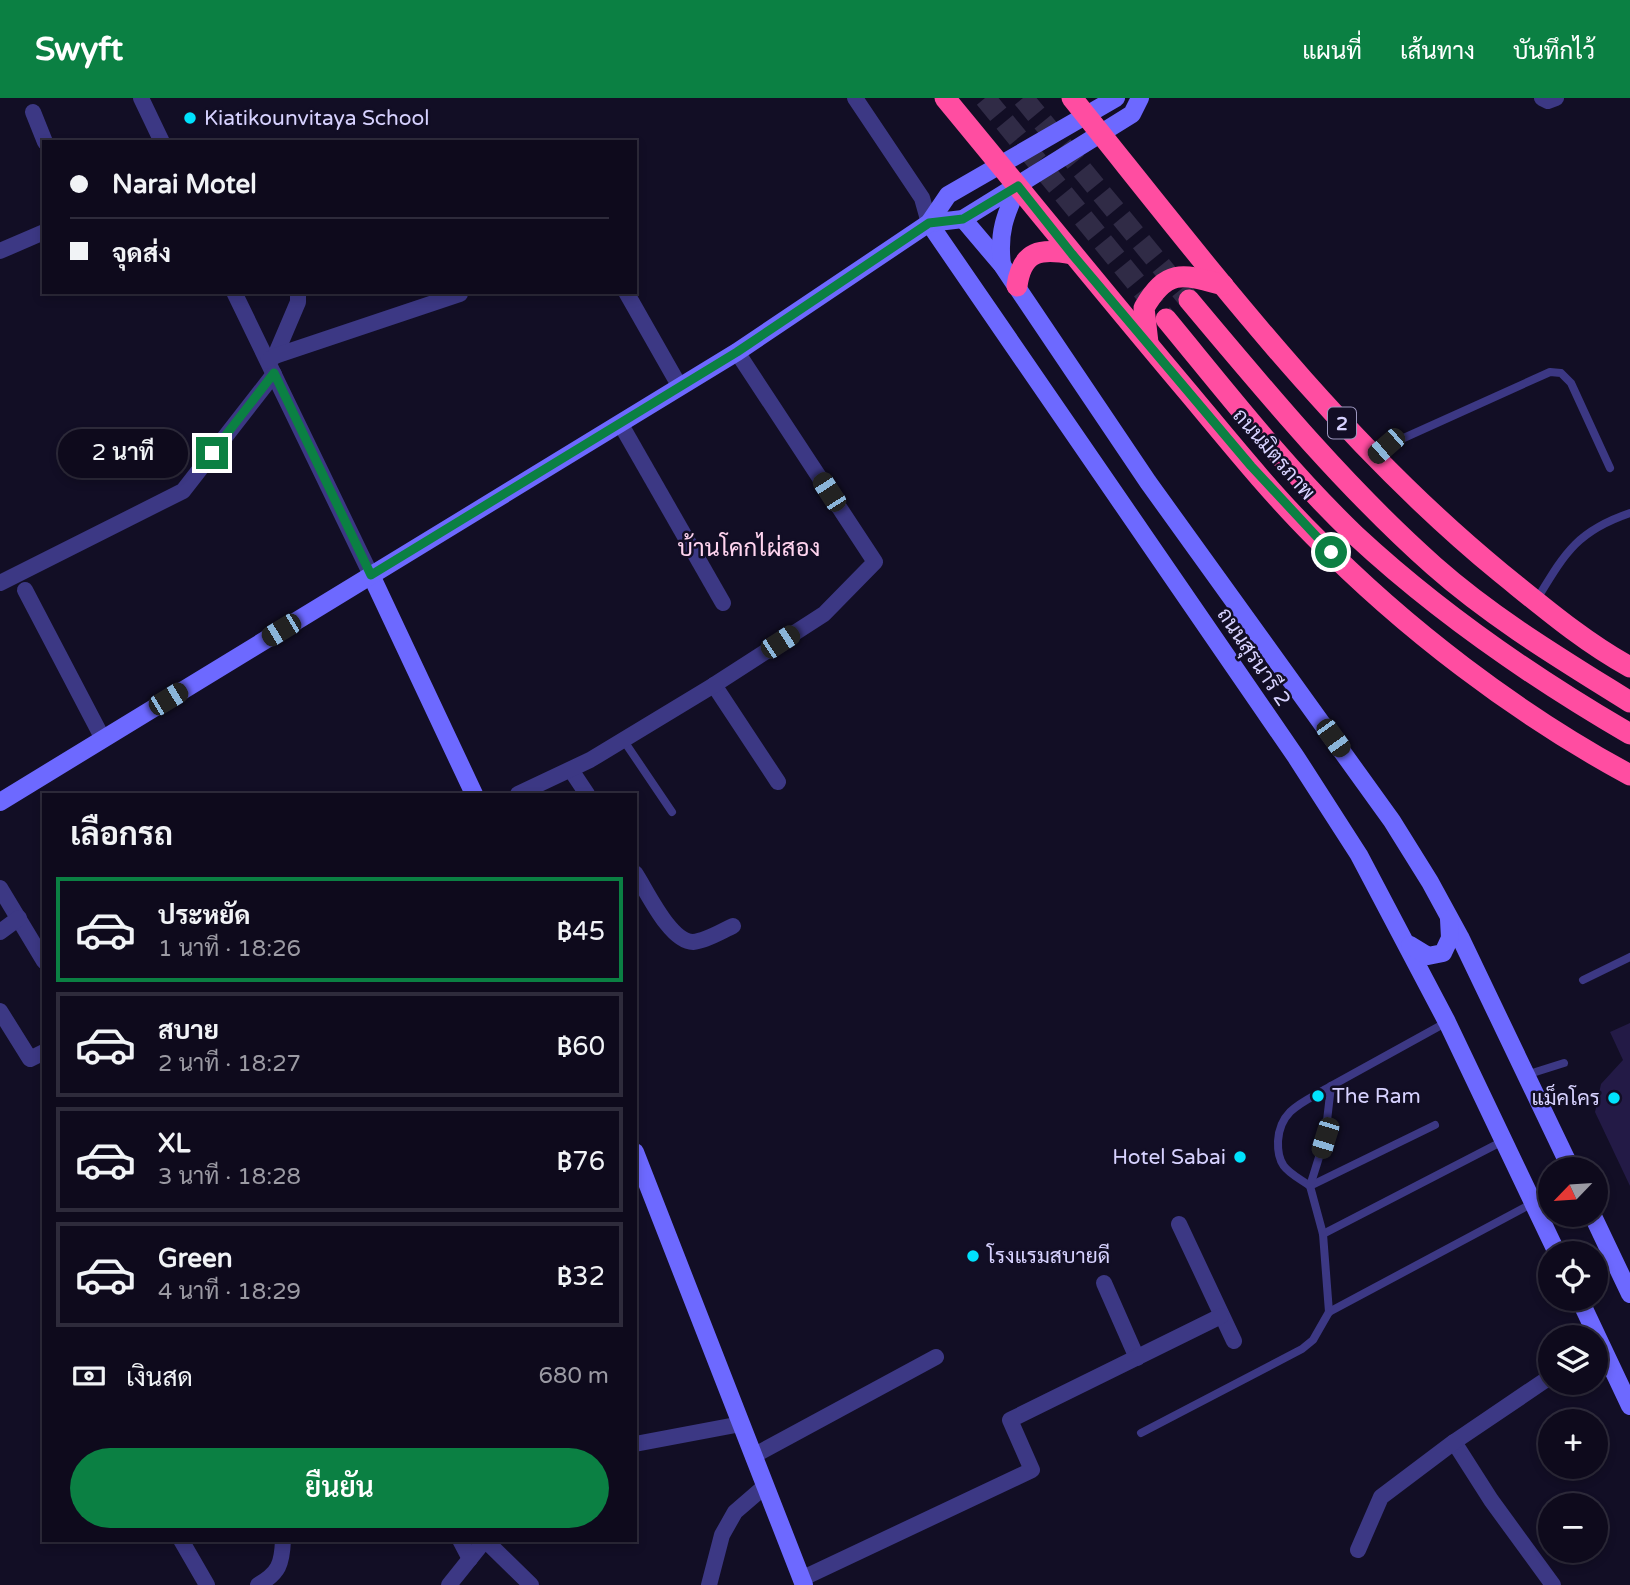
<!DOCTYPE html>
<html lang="th">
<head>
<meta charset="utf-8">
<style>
  body { margin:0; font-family:"Varela Round",Sarabun,sans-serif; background:#1c1829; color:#f1f3f6; height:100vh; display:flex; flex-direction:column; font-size:26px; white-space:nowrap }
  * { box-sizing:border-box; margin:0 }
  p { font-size:23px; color:#9b9aa3 }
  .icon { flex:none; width:38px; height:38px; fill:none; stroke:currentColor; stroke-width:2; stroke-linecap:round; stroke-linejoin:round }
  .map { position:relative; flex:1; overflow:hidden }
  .details { position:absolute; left:42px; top:695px; width:595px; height:749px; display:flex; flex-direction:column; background:#0e0a1c; border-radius:0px; box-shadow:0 4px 10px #0003,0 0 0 2px #2e2b3b }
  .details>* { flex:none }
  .hud { position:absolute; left:42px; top:42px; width:595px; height:154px; border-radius:0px; box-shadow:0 4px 10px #0003,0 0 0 2px #2e2b3b; display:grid; align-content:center; height:154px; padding:0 28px; background:#0e0a1c }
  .needle { width:46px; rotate:245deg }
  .fabs { position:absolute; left:1538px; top:1059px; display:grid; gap:14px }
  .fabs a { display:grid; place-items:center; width:70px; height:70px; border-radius:50%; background:#0e0a1c; box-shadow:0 4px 10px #0003,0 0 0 2px #2e2b3b; font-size:35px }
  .end { position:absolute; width:32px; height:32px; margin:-16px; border:9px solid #0b8043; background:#fff; box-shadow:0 0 0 4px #fff }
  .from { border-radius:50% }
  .bubble { position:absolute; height:49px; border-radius:24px; background:#0e0a1c; box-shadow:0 4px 10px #0003,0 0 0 2px #2e2b3b; font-size:23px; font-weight:600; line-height:49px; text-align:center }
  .car { position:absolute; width:21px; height:42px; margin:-21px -10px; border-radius:9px; box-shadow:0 0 5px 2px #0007; background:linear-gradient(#222 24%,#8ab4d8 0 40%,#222 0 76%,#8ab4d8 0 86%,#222 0) }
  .hud b { display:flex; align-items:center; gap:24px; height:66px; font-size:26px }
  .hud b+b { border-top:2px solid #2e2b3b }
  .hud i { width:18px; height:18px; background:#f1f3f6 }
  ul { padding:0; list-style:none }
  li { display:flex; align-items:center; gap:21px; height:105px; margin:0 14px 10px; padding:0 14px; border:4px solid #2e2b3b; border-radius:0px }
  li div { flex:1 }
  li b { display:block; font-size:26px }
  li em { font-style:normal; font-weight:600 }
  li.selected { border-color:#0b8043 }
  li>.icon { width:63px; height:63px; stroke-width:1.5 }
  h2 { padding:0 28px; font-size:32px; line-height:84px }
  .pay { display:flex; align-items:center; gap:18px; height:77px; padding:0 28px; font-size:26px }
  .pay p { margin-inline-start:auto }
  .button { display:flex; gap:14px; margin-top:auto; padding:14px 28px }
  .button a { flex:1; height:80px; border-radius:42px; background:#0b8043; color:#fff; font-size:28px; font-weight:600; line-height:80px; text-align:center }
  header { display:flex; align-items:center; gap:42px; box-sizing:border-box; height:98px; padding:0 35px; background:#0b8043; color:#fff }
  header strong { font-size:33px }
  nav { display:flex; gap:38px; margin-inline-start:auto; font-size:24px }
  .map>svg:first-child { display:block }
  .building { fill:#231a46 }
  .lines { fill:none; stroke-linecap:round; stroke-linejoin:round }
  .highway-tunnel { stroke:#302b46; stroke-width:21; stroke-dasharray:21 10; stroke-linecap:butt }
  .lane { stroke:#3c3884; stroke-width:8 }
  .street { stroke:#3c3884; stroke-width:16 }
  .secondary { stroke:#6d69ff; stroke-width:18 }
  .highway { stroke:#ff4da1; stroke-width:21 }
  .route { stroke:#0b8043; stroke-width:9 }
  .poi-dot { fill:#00e2fd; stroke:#120e25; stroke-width:2.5 }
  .labels { text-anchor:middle; stroke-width:5; stroke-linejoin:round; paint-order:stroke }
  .shield { fill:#120e25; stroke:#9c97be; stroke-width:2 }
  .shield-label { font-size:19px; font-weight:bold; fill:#d7d2ff }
  .poi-label { font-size:21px; fill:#d7d2ff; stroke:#120e25; text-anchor:start }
  .street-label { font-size:21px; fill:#d7d2ff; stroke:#120e25 }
  .quarter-label { font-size:24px; fill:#ffd4ef; stroke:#120e25 }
</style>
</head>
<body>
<header>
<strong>Swyft</strong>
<nav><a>แผนที่</a><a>เส้นทาง</a><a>บันทึกไว้</a></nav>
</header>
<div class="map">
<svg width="1630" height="1487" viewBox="0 0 1630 1487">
  <rect width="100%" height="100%" fill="#120e25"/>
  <polygon class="building" points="1630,925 1630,1088 1595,1014 1601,986 1623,962 1610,934"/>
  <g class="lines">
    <g class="highway-tunnel">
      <polyline points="985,0 1166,221"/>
      <polyline points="1023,0 1189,202"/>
    </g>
    <g class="lane">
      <polyline points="1376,357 1386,348 1550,274 1561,275 1571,285 1610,370"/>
      <path d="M1537 501C1565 455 1577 433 1630 415"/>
      <polyline points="624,643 672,714"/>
      <polyline points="1583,882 1630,859"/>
      <polyline points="1526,977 1564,965"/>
      <path d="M1331 988C1305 1004 1280 1010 1278 1043 1277 1071 1290 1074 1310 1088L1435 1027"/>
      <polyline points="1323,1136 1503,1043"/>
      <polyline points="1329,1214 1323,1136 1310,1088 1325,1040 1331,988 1447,924"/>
      <polyline points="1141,1335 1302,1251 1313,1242 1329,1214 1533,1105"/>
    </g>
    <g class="street">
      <polyline points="141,0 162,44"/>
      <polyline points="855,0 922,100 929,125"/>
      <polyline points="1542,0 1548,3 1556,0"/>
      <polyline points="33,14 45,44"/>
      <polyline points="0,153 44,134"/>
      <polyline points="234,194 371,477"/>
      <polyline points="626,194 680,289"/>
      <polyline points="275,258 298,204 298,194"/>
      <polyline points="268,263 275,258 460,196"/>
      <polyline points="620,325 723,505"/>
      <polyline points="0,485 183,393 274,276"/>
      <polyline points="25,492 103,641"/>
      <polyline points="714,587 778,684"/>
      <polyline points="571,672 587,696"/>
      <polyline points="518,696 590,662 714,587 824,516 875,464 737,254"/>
      <path d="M635 775C647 793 670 844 693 844 706 843 722 833 733 828"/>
      <polyline points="0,790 44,863"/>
      <polyline points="0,834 19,820"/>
      <polyline points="0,913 30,961 44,954"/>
      <polyline points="1179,1126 1234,1243"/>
      <polyline points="1104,1185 1137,1260"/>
      <polyline points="1454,1344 1491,1402 1553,1487"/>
      <polyline points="635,1346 741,1326"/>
      <polyline points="753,1358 936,1259"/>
      <polyline points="181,1442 207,1487"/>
      <polyline points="460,1442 470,1461"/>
      <polyline points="485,1442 531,1487"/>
      <polyline points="1358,1452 1381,1399 1454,1344 1550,1279"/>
      <polyline points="801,1481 1032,1372 1010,1322 1221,1218"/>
      <path d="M258 1487C279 1475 282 1466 283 1442"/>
      <polyline points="449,1487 485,1442"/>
      <polyline points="709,1487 722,1437 735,1414 765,1388"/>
    </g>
    <g class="secondary">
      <polyline points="963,121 1002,167 1148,384 1392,723 1430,784 1460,839 1571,1071"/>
      <polyline points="929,125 1296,659 1359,757 1447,924 1557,1155"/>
      <polyline points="929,125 963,121 1132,16 1140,0"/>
      <path d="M1002 167C998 134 1005 118 1018 88"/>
      <polyline points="371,477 474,696"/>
      <polyline points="0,704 737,254 929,125 948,97 1116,0"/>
      <polyline points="1410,847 1428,858 1443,855 1450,840 1449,821"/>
      <polyline points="635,1054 804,1487"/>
      <polyline points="1592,1116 1630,1196"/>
      <polyline points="1579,1200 1630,1308"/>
    </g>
    <g class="highway">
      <path d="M945 0C1026 98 1106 197 1188 294 1229 343 1269 393 1314 438 1404 530 1517 616 1630 677"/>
      <path d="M1072 0C1206 166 1335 339 1501 475 1542 508 1584 544 1630 569"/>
      <path d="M1017 188C1022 152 1041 150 1072 156"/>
      <path d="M1189 202C1267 295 1343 387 1434 468 1494 521 1563 562 1630 604"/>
      <path d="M1166 221C1227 295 1286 371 1355 437 1438 514 1532 579 1630 636"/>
      <path d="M1148 245 1144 210C1167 170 1183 176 1223 187"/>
    </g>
  </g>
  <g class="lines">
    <polyline class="route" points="212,355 274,275 371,477 737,254 929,125 963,121 1018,88 1072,156 1251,368 1331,454"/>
  </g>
  <g class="poi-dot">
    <circle cx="190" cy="20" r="7"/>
    <circle cx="1318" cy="998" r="7"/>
    <circle cx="1614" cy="1000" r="7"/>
    <circle cx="1240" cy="1059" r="7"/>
    <circle cx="973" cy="1158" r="7"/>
  </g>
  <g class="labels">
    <rect class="shield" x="1328" y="309.5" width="28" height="31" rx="5"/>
    <g class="shield-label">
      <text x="1342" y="332">2</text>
    </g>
    <g class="poi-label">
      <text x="204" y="27">Kiatikounvitaya School</text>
      <text x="1332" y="1005">The Ram</text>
      <text x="1600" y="1007" text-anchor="end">แม็คโคร</text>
      <text x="1226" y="1066" text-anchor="end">Hotel Sabai</text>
      <text x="987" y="1165">โรงแรมสบายดี</text>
    </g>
    <g class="street-label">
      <text transform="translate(1274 356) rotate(49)" y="7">ถนนมิตรภาพ</text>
      <text transform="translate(1254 559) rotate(56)" y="7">ถนนสุรนารี 2</text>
    </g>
    <g class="quarter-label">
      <text x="749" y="458">บ้านโคกไผ่สอง</text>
    </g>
  </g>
</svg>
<div class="fabs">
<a><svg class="needle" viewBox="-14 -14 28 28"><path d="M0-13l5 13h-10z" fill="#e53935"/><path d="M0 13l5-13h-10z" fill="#9b9aa3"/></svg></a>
<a><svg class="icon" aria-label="locate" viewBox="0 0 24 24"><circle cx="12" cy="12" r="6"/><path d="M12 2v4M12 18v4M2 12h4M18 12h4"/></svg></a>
<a><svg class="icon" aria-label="layers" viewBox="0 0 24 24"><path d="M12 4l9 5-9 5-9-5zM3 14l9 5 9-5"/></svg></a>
<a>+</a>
<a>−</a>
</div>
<i class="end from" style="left:1331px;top:454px"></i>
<i class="end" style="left:212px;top:355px"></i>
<div class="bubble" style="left:58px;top:331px;width:130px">2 นาที</div>
<i class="car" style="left:1386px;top:348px;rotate:229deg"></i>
<i class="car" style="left:829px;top:394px;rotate:327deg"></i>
<i class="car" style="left:281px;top:532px;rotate:239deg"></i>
<i class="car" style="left:780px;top:544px;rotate:57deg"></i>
<i class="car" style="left:168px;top:601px;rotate:59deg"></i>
<i class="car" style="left:1333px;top:640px;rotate:144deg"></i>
<i class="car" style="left:1325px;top:1040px;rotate:197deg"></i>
<div class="hud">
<b><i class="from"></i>Narai Motel</b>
<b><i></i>จุดส่ง</b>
</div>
<section class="details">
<h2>เลือกรถ</h2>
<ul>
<li class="selected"><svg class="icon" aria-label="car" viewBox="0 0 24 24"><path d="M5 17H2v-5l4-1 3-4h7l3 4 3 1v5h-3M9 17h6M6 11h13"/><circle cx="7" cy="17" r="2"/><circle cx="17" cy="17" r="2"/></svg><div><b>ประหยัด</b><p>1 นาที · 18:26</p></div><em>฿45</em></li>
<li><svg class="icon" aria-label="car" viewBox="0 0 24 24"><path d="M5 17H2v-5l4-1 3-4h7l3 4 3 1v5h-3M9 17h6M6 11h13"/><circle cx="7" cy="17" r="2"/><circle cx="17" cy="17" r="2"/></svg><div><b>สบาย</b><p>2 นาที · 18:27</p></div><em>฿60</em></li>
<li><svg class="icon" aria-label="car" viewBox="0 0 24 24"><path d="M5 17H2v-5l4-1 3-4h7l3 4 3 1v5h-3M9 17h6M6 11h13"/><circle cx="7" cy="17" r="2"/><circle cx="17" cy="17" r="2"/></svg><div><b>XL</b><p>3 นาที · 18:28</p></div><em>฿76</em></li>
<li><svg class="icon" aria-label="car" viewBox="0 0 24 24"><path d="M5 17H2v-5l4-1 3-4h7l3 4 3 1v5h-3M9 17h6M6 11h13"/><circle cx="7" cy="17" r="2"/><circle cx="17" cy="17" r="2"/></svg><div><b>Green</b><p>4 นาที · 18:29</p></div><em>฿32</em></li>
</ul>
<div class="pay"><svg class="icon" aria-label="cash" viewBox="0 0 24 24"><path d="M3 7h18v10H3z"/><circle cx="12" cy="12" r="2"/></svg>เงินสด<p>680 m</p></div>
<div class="button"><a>ยืนยัน</a></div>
</section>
</div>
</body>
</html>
